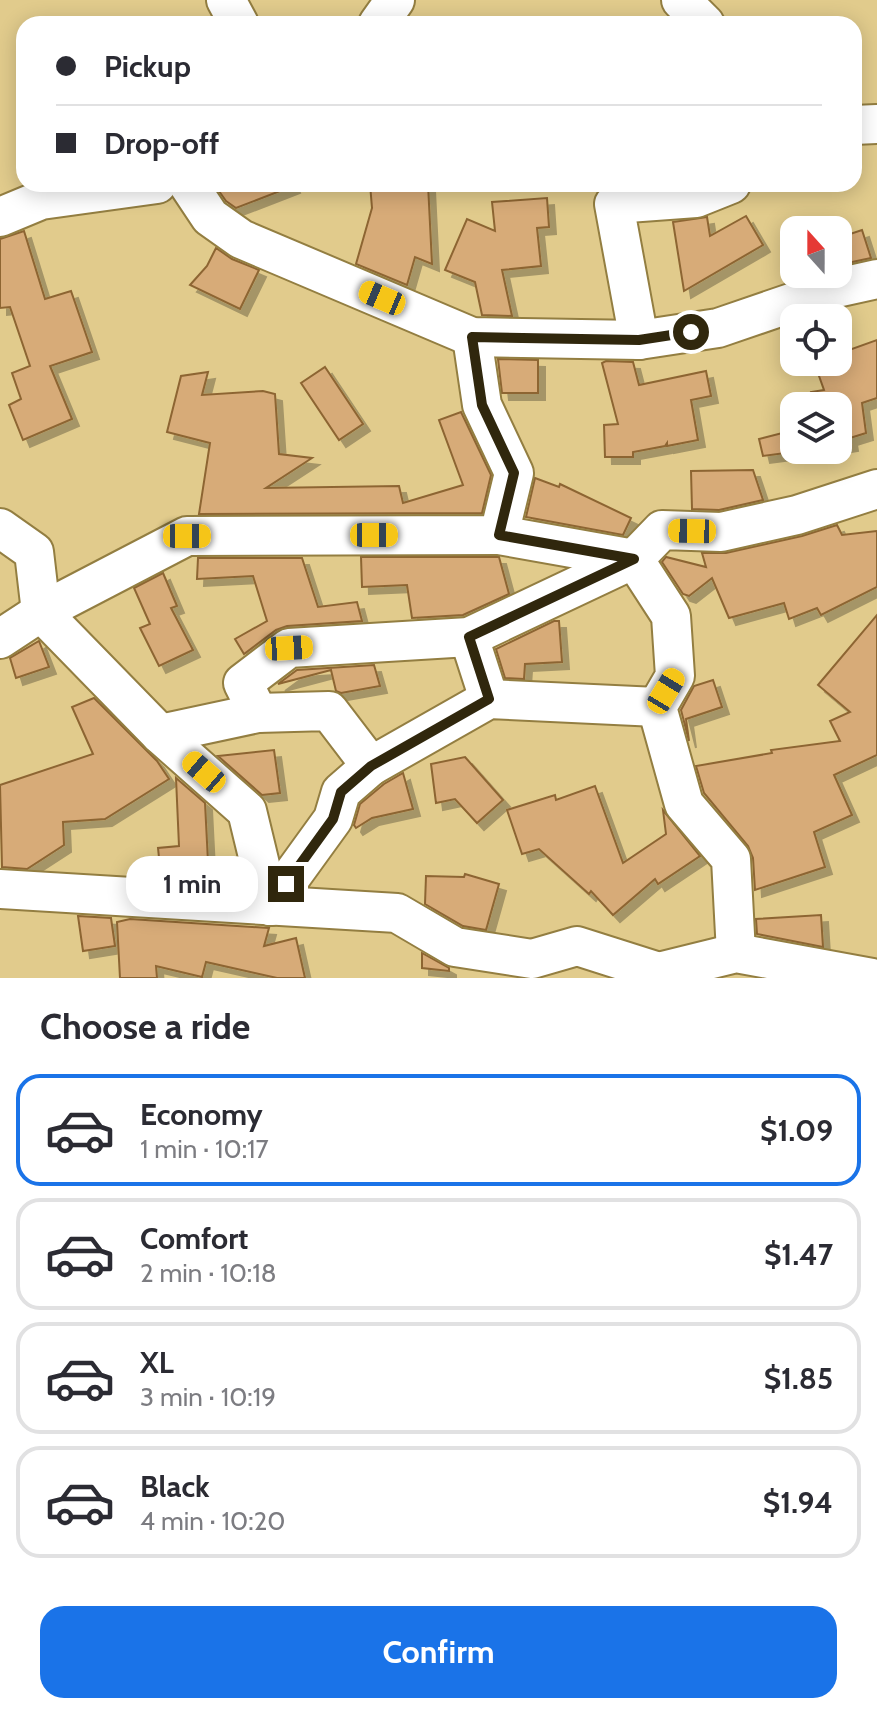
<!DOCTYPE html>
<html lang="en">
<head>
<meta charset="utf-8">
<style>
  body { margin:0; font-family:Cabin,sans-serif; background:#f2f2f3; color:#2b2b33; height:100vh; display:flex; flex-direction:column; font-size:30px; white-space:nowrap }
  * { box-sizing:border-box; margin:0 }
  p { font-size:26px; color:#7c7c81 }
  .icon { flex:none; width:44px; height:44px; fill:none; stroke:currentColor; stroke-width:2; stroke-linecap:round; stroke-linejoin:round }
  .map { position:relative; height:978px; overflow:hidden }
  .panel { display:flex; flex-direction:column; background:#fff; flex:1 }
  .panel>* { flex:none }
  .banner { position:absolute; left:16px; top:16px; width:846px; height:176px; border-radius:24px; box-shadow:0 4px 20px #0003; display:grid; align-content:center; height:176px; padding:0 40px; background:#fff }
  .needle { width:52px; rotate:339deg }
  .fabs { position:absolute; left:780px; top:216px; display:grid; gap:16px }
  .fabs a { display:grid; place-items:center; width:72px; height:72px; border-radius:16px; background:#fff; box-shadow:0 4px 20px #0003; font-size:40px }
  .end { position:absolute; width:36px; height:36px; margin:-18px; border:10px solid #30270d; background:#fff; box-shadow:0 0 0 4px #fff }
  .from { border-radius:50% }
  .bubble { position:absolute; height:56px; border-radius:24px; background:#fff; box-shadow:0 4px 20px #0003; font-size:26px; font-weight:700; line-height:56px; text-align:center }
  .car { position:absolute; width:24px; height:48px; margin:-24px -12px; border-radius:10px; box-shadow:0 0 6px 2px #0007; background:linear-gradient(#f5c518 24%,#345 0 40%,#f5c518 0 76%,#345 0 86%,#f5c518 0) }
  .banner b { display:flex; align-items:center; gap:28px; height:76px; font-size:30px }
  .banner b+b { border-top:2px solid #e1e1e2 }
  .banner i { width:20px; height:20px; background:#2b2b33 }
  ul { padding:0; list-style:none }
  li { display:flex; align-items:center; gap:24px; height:112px; margin:0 16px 12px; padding:0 24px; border:4px solid #e1e1e2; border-radius:24px }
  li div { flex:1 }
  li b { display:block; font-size:30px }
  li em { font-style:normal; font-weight:700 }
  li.active { border-color:#1a73e8 }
  li>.icon { width:72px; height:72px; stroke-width:1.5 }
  h2 { padding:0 40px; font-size:36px; line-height:96px }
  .button { display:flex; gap:16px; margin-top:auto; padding:16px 40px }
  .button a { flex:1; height:92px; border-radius:24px; background:#1a73e8; color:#fff; font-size:32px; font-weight:700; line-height:92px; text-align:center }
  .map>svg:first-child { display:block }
  .building { fill:#d7ab78; stroke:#8d6533; stroke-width:2; filter:url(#shadow) }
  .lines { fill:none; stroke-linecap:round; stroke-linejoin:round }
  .street-casing { stroke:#937e41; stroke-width:42 }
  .street { stroke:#fff; stroke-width:38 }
  .route { stroke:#30270d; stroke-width:10 }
</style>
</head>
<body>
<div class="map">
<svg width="877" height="978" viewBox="0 0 877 978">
  <defs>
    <filter id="shadow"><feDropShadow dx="7" dy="7" stdDeviation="0" flood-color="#0004"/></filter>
  </defs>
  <rect width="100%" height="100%" fill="#e1cb8c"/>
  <g class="building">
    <polygon points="214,184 292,184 293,186 236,208 226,201"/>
    <polygon points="370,184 428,184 432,264 415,257 407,285 356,264 372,208"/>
    <polygon points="547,198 549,227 537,228 541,266 502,270 512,316 482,315 475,282 445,270 467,219 495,231 492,202"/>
    <polygon points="746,216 763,245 684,291 673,222 707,217 710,236"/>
    <polygon points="862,230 871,258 838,265 838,238"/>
    <polygon points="24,231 45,299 71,291 92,352 50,366 72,419 23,440 9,405 21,399 12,373 30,366 10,307 0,308 0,239"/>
    <polygon points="216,248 232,259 259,270 240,309 190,285 207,266"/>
    <polygon points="877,340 877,398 862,403 866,433 850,438 851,444 838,446 838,406 813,406 811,392 824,390 814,362 838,362 838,354"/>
    <polygon points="498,359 538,360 538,393 502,393"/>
    <polygon points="606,361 633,362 639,385 706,371 711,396 691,400 698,440 667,446 667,443 665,446 633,452 633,457 605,457 604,425 618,424 602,363"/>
    <polygon points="325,367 363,424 339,440 301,383"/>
    <polygon points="208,372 202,395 263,391 275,394 279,454 312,458 266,488 399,486 403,503 463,485 439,420 461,412 491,475 482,513 199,514 210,443 167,432 181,376"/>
    <polygon points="794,430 794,450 808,450 763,456 759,439"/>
    <polygon points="753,470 763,500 719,510 692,509 691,471"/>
    <polygon points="535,478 559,487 560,484 631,518 623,535 526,517"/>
    <polygon points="837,525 842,535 877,531 877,587 821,615 817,608 789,619 784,603 729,618 712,578 689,596 683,594 662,562 666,557 706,567 702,553 726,553 802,536"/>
    <polygon points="361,557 499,557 509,594 463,615 412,618 407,585 362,587"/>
    <polygon points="198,558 302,558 318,607 357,602 362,621 287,626 276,630 244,654 235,639 267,621 253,576 197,579"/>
    <polygon points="163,573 177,606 171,608 193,650 159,666 140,628 150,624 134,588"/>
    <polygon points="877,615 877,755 834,775 852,815 814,832 825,867 755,890 753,858 748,846 704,793 696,766 772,753 771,750 840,741 830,721 850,712 818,685"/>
    <polygon points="554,621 559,621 562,662 525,664 524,679 505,678 496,649"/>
    <polygon points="39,641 49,667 16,678 10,658"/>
    <polygon points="374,665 380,686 341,693 336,691 331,670 278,684 297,670"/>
    <polygon points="713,680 722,707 686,719 689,741 681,710 694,686"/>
    <polygon points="94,698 157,761 169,779 105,819 63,822 64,845 27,869 2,867 0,785 93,754 72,707"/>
    <polygon points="274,750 280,793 262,795 218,756"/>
    <polygon points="465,757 503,800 477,823 455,799 436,803 431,764"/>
    <polygon points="403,773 413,809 372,818 356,828 354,825 360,804 384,784"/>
    <polygon points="176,778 205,803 208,862 228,861 229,881 161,877 158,848 179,846"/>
    <polygon points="595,786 623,863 666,834 663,810 700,856 658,884 655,879 613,915 591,891 589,894 539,849 522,854 507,810 555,795 556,800"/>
    <polygon points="465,874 499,884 486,930 463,926 425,904 426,876 464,877"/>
    <polygon points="821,915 823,947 757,934 756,919"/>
    <polygon points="78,916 111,918 115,946 83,951"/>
    <polygon points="130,919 269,928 264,946 296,938 305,978 277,978 206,962 202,977 156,966 157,978 120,978 117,922"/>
    <polygon points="422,953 449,968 449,971 422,968"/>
  </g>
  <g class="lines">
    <defs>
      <g id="street">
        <polyline points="226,0 239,24"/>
        <polyline points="681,0 705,24"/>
        <polyline points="378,24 395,0"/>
        <polyline points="854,125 877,124"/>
        <polyline points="188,184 210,217 241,239 472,337 639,340 718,328 832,289 877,279"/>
        <polyline points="0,217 41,200 157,184"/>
        <polyline points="639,340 614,204 696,198 731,184"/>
        <polyline points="0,528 34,552 41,612 160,734 247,811 270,906"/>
        <polyline points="499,535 634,559 671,616 675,676 657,707 684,804 731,859 736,953"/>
        <polyline points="469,637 489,699"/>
        <polyline points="0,639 41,612 187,536 499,535 514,473 482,405 472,337"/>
        <polyline points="258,713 243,683 289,648 469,637 634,559 662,530 721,532 797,515 877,489"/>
        <polyline points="160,734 258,713 329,711 371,766 489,699 657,707"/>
        <polyline points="0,889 397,913 455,947 532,959 577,946 659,972 736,953 872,978"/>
        <polyline points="270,906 333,819 341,792 371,766"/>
      </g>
    </defs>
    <use href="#street" class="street-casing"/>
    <use href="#street" class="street"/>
  </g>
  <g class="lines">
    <polyline class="route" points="286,884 333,819 341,792 371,766 489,699 469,637 634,559 499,535 514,473 482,405 472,337 639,340 691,332"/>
  </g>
</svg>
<div class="fabs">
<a><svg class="needle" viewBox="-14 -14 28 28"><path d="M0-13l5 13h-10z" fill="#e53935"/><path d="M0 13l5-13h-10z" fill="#7c7c81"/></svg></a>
<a><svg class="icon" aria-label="locate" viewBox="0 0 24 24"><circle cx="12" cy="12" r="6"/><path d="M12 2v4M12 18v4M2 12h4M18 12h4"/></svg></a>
<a><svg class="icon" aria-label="layers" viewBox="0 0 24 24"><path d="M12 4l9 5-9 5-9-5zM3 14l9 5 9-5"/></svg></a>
</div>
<i class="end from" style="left:691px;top:332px"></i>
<i class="end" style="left:286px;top:884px"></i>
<div class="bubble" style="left:126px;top:856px;width:132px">1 min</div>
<i class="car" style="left:382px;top:298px;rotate:293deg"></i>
<i class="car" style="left:692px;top:531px;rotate:271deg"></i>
<i class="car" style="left:374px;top:535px;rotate:90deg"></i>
<i class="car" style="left:187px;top:536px;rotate:90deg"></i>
<i class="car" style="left:289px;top:648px;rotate:87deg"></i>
<i class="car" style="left:666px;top:691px;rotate:31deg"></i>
<i class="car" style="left:204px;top:772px;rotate:311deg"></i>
<div class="banner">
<b><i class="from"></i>Pickup</b>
<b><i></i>Drop-off</b>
</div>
</div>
<section class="panel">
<h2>Choose a ride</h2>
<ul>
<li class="active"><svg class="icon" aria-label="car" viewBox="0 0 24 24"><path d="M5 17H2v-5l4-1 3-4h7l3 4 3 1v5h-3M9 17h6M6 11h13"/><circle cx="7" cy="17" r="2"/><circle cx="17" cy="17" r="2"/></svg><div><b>Economy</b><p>1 min · 10:17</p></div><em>$1.09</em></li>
<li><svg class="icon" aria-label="car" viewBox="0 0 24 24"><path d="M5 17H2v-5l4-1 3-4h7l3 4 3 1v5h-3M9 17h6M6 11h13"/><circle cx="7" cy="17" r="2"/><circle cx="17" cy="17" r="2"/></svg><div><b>Comfort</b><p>2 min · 10:18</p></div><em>$1.47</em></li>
<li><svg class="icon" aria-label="car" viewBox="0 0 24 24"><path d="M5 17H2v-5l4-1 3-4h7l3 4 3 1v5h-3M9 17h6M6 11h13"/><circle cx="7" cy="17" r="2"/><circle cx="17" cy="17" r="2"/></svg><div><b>XL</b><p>3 min · 10:19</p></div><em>$1.85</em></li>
<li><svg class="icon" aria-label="car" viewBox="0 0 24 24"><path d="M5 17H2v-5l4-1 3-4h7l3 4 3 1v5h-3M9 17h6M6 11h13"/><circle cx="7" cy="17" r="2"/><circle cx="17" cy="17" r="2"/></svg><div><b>Black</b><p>4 min · 10:20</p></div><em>$1.94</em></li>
</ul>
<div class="button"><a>Confirm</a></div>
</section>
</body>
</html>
